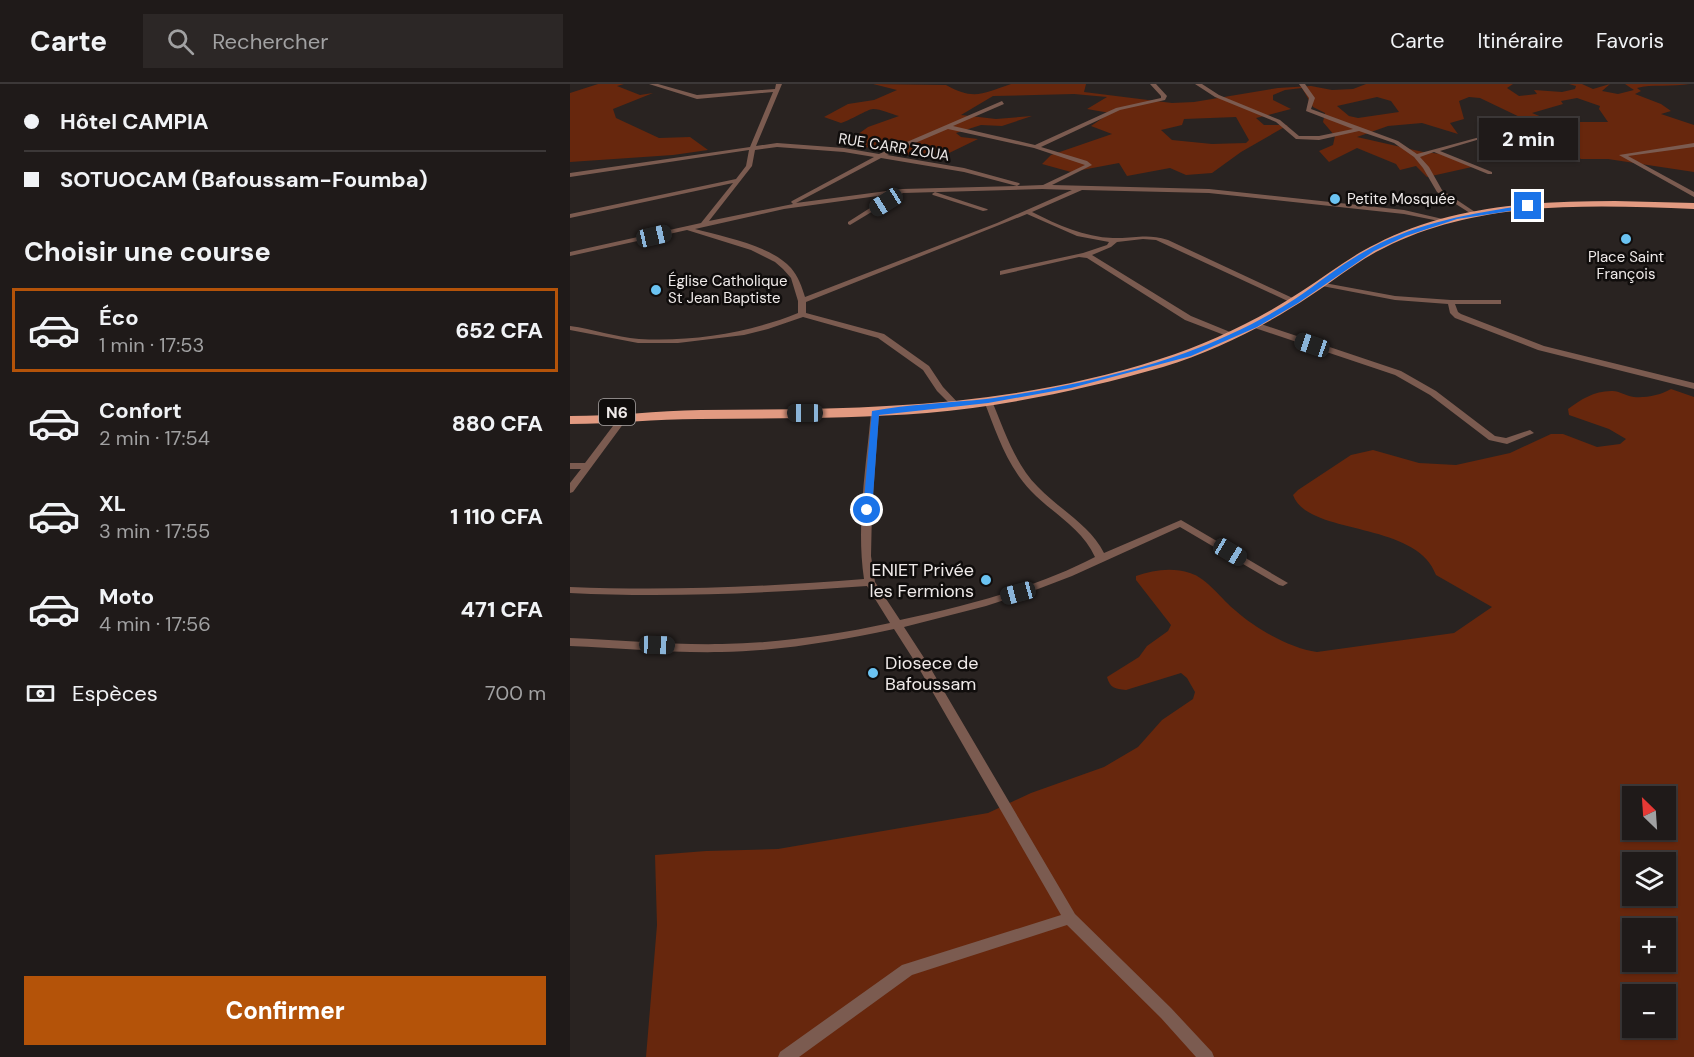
<!DOCTYPE html>
<html lang="fr">
<head>
<meta charset="utf-8">
<style>
  body { margin:0; font-family:"DM Sans",sans-serif; background:#2c2726; color:#f1f3f6; height:100vh; display:flex; flex-direction:column; font-size:22px; white-space:nowrap }
  * { box-sizing:border-box; margin:0 }
  p { font-size:20px; color:#a1a1a2 }
  .icon { flex:none; width:33px; height:33px; fill:none; stroke:currentColor; stroke-width:2; stroke-linecap:round; stroke-linejoin:round }
  .map { position:relative; flex:1; overflow:hidden }
  .sheet { display:flex; flex-direction:column; background:#1f1a19; width:570px }
  .sheet>* { flex:none }
  .banner { display:grid; align-content:center; height:132px; padding:0 24px; background:#1f1a19 }
  .needle { width:39px; rotate:335deg }
  .tools { position:absolute; left:1052px; top:702px; display:grid; gap:12px }
  .tools a { display:grid; place-items:center; width:54px; height:54px; border-radius:0px; background:#1f1a19; box-shadow:0 2px 4px #0004,0 0 0 2px #3c3838; font-size:30px }
  .end { position:absolute; width:27px; height:27px; margin:-14px; border:8px solid #1a73e8; background:#fff; box-shadow:0 0 0 3px #fff }
  .from { border-radius:50% }
  .bubble { position:absolute; height:42px; border-radius:0px; background:#1f1a19; box-shadow:0 2px 4px #0004,0 0 0 2px #3c3838; font-size:20px; font-weight:800; line-height:42px; text-align:center }
  .car { position:absolute; width:18px; height:36px; margin:-18px -9px; border-radius:8px; box-shadow:0 0 4px 2px #0007; background:linear-gradient(#222 24%,#8ab4d8 0 40%,#222 0 76%,#8ab4d8 0 86%,#222 0) }
  .banner b { display:flex; align-items:center; gap:21px; height:57px; font-size:22px }
  .banner b+b { border-top:2px solid #3c3838 }
  .banner i { width:15px; height:15px; background:#f1f3f6 }
  ul { padding:0; list-style:none }
  li { display:flex; align-items:center; gap:18px; height:84px; margin:0 12px 9px; padding:0 12px; border:3px solid transparent; border-radius:0px }
  li div { flex:1 }
  li b { display:block; font-size:22px }
  li em { font-style:normal; font-weight:800 }
  li.selected { border-color:#b45309 }
  li>.icon { width:54px; height:54px; stroke-width:1.5 }
  h2 { padding:0 24px; font-size:27px; line-height:72px }
  .pay { display:flex; align-items:center; gap:15px; height:66px; padding:0 24px; font-size:22px }
  .pay p { margin-inline-start:auto }
  .action { display:flex; gap:12px; margin-top:auto; padding:12px 24px }
  .action a { flex:1; height:69px; border-radius:0px; background:#b45309; color:#fff; font-size:24px; font-weight:800; line-height:69px; text-align:center }
  header { display:flex; align-items:center; gap:36px; box-sizing:border-box; height:84px; padding:0 30px; background:#1f1a19; border-bottom:2px solid #3c3838 }
  header strong { font-size:28px }
  nav { display:flex; gap:33px; margin-inline-start:auto; font-size:21px }
  .search { width:420px; height:54px; background:#2c2726; display:flex; align-items:center; gap:15px; box-sizing:border-box; padding:0 21px; border-radius:0px; color:#a1a1a2; font-size:22px }
  main { display:flex; flex:1; min-height:0 }
  .map>svg:first-child { display:block }
  .green { fill:#67270d; fill-rule:evenodd }
  .lines { fill:none; stroke-linecap:round; stroke-linejoin:round }
  .minor { fill:#7b5b50; fill-rule:evenodd }
  .trunk { fill:#e29a81; fill-rule:evenodd }
  .route { fill:#1a73e8 }
  .poi-dot { fill:#6bc3f2; stroke:#100d0c; stroke-width:2 }
  .labels { text-anchor:middle; stroke-width:5; stroke-linejoin:round; paint-order:stroke }
  .far-street-label { font-size:15px; fill:#efeae9; stroke:#100d0c }
  .far-poi-label { font-size:15px; fill:#efeae9; stroke:#100d0c; text-anchor:start }
  .shield { fill:#100d0c; stroke:#aca8a7; stroke-width:1.5 }
  .shield-label { font-size:16px; font-weight:bold; fill:#efeae9 }
  .poi-label { font-size:18px; fill:#efeae9; stroke:#100d0c; text-anchor:end }
</style>
</head>
<body>
<header>
<strong>Carte</strong>
<div class="search"><svg class="icon" aria-label="search" viewBox="0 0 24 24"><circle cx="10" cy="10" r="6"/><path d="M15 15l6 6"/></svg>Rechercher</div>
<nav><a>Carte</a><a>Itinéraire</a><a>Favoris</a></nav>
</header>
<main>
<section class="sheet">
<div class="banner">
<b><i class="from"></i>Hôtel CAMPIA</b>
<b><i></i>SOTUOCAM (Bafoussam-Foumba)</b>
</div>
<h2>Choisir une course</h2>
<ul>
<li class="selected"><svg class="icon" aria-label="car" viewBox="0 0 24 24"><path d="M5 17H2v-5l4-1 3-4h7l3 4 3 1v5h-3M9 17h6M6 11h13"/><circle cx="7" cy="17" r="2"/><circle cx="17" cy="17" r="2"/></svg><div><b>Éco</b><p>1 min · 17:53</p></div><em>652 CFA</em></li>
<li><svg class="icon" aria-label="car" viewBox="0 0 24 24"><path d="M5 17H2v-5l4-1 3-4h7l3 4 3 1v5h-3M9 17h6M6 11h13"/><circle cx="7" cy="17" r="2"/><circle cx="17" cy="17" r="2"/></svg><div><b>Confort</b><p>2 min · 17:54</p></div><em>880 CFA</em></li>
<li><svg class="icon" aria-label="car" viewBox="0 0 24 24"><path d="M5 17H2v-5l4-1 3-4h7l3 4 3 1v5h-3M9 17h6M6 11h13"/><circle cx="7" cy="17" r="2"/><circle cx="17" cy="17" r="2"/></svg><div><b>XL</b><p>3 min · 17:55</p></div><em>1 110 CFA</em></li>
<li><svg class="icon" aria-label="car" viewBox="0 0 24 24"><path d="M5 17H2v-5l4-1 3-4h7l3 4 3 1v5h-3M9 17h6M6 11h13"/><circle cx="7" cy="17" r="2"/><circle cx="17" cy="17" r="2"/></svg><div><b>Moto</b><p>4 min · 17:56</p></div><em>471 CFA</em></li>
</ul>
<div class="pay"><svg class="icon" aria-label="cash" viewBox="0 0 24 24"><path d="M3 7h18v10H3z"/><circle cx="12" cy="12" r="2"/></svg>Espèces<p>700 m</p></div>
<div class="action"><a>Confirmer</a></div>
</section>
<div class="map">
<svg width="1124" height="973" viewBox="0 0 1124 973">
  <rect width="100%" height="100%" fill="#292321"/>
  <g class="green">
    <polygon points="28,0 54,0 47,2 70,11 83,9 43,25 46,34 89,54 120,53 138,66 103,71 0,78 0,9"/>
    <path d="M303 0 376 1C404 17 414 9 441 0 452 0 502 0 516 0L514 8 602 19 624 18 708 4 741 2 762 6 783 5 796 0H943L937 4 949 12 967 10 964 6 992 8 1005 5 1006 2 999 0H1012L1023 5 1040 0 1032 7 1048 10 1064 6 1055 0H1120C1103 3 1081 0 1067 4L1071 7 1065 10 1091 20 1101 27 1091 30 1124 41V88L1038 75H1011L996 66V55L910 14 899 13 889 17 894 35 880 39 888 50 852 39 818 42 787 53 853 68 872 70 902 83 857 93 846 82 830 86 826 80 787 64 759 78 749 67 763 61 765 52 753 38 755 29 743 23 732 4 715 6 703 11V16L721 25 686 34 694 41H718L671 68 642 89 616 91 600 84 557 92 549 79 501 88 472 80 481 71 542 50 521 42 540 29 517 25 537 13 504 10 423 12 391 31 426 35 462 32 432 42 411 41 386 49 391 53 408 55 375 71H337L315 64 289 63 276 59 298 43 329 32C321 30 311 25 303 25 298 25 279 37 271 39L254 33 278 20 304 16 327 6ZM807 13 821 17 829 28 788 34 779 32 767 22ZM1007 14 1030 22 1029 25 1038 38H984L962 29 993 20 991 17ZM666 33 679 56 676 59 642 60 602 56 591 46 612 41 614 35Z"/>
    <path d="M1101 305 1124 313V973H76L87 841 85 771 136 767 208 765 418 729 461 709 534 683 568 663 592 636 623 615 625 608 617 594 611 589 556 606C545 605 540 604 537 593L569 573 577 562 598 547 601 541 566 496V492C583 486 602 483 620 489 637 494 652 516 666 527 686 545 720 564 747 568L884 549 922 523 866 491C846 436 737 452 723 411L728 406 781 371 803 366 849 379 886 381 940 369 981 350H993L1027 363 1050 360 1056 355 1039 345 999 331 998 325C1010 316 1024 307 1041 307 1048 306 1056 312 1064 313 1076 314 1091 311 1101 305ZM1062 712H1095V746H1062ZM1062 778H1095V812H1062ZM1062 844H1095V878H1062ZM1062 910H1095V944H1062Z"/>
  </g>
  <g class="lines">
    <g class="minor">
      <path d="M79 0H88L127 11 205 5 206 0H212L186 62 207 59 274 64 309 70 432 17 434 20 383 42 465 61 546 24 591 14V12L580 0H586L597 12 595 16 550 26 471 63 517 77 522 81 482 101 639 105 834 126 877 136 874 138 834 130 639 109 512 106 462 128C488 141 514 153 543 154 565 155 575 149 598 156L729 217 722 219 586 156 573 155 547 158 541 163 522 171 621 232 665 250V254H662L615 236 517 174 509 173 430 191V187L513 169 537 161 539 158 507 152 457 130 236 218V229L314 250 359 282 373 303 390 321 386 324 383 323 367 307 353 286 308 254 233 233 198 245 174 251 108 259H68L0 246V242C23 245 45 253 69 255 122 258 179 249 228 229V217L221 194 213 185 205 178 181 166 117 146 0 172V168L131 139 163 99 0 134V130L166 95 176 82 179 66 0 93V89L180 63 203 8 127 15ZM378 45 464 64 515 81 473 101 447 102 450 100 449 99 394 84 317 71ZM207 63 274 68 304 73 222 117 221 118 223 120 139 137 182 82 185 66ZM311 74 394 88 447 102 332 105 226 119ZM472 105 502 106 427 139 235 213C232 203 228 192 221 184 200 161 154 153 125 145L214 125 322 110 278 138V140L280 141 333 109Z"/>
      <polygon points="625,0 632,0 649,11 710,36 729,52 749,52 783,45 736,27 739,14 729,0 735,0 745,14 741,25 828,57 847,70 910,53 910,55 870,67 922,88 922,90 918,90 864,68 850,73 859,83 872,106 908,130 903,131 867,108 853,84 844,73 824,59 789,47 749,56 726,55 706,38 645,13"/>
      <polygon points="1124,59 1124,63 1058,72 1124,108 1124,113 1049,71"/>
      <polygon points="365,108 417,125 418,126 413,127 363,111 362,110"/>
      <polygon points="749,198 825,212 881,216 931,216 931,220 885,220 888,228 891,230 974,262 1124,299 1124,305 968,266 885,234 880,229 878,220 825,216 752,202 748,200"/>
      <polygon points="682,239 688,239 831,287 866,307 925,352 936,354 960,346 964,349 937,360 919,356 860,311 825,291 682,243"/>
      <path d="M418 314 422 317C434 346 445 380 468 403 489 425 520 441 534 469L611 436 718 499 713 502 709 501 610 443 502 492 468 505 416 522 334 543 358 580 505 830 601 924 642 968 644 973H626L591 934 497 841 342 891 229 973H208L210 968 332 881 491 831 347 581 324 545C267 557 210 567 151 568 101 569 50 564 0 562V554C50 556 101 561 152 560 208 559 265 551 320 539L297 502C198 509 99 514 0 509V503C98 507 196 503 294 495 286 441 296 384 301 329L305 326 309 329 302 426 301 472 305 498 330 536C396 522 465 504 525 473 512 444 482 429 461 407 437 382 426 348 414 317Z"/>
      <polygon points="58,325 62,328 3,408 0,409 0,399 11,385 0,385 0,379 15,379 55,326"/>
    </g>
    <path class="trunk" d="M1045 117 1124 119V125C1020 121 909 116 814 164 787 177 765 196 740 212 695 242 645 267 593 283 516 305 437 322 357 329 281 335 205 334 129 335 86 335 43 340 0 340V332C44 332 87 327 131 326 290 325 436 325 590 275 640 259 688 236 732 207 757 191 779 173 806 160 879 122 964 117 1045 117Z"/>
  </g>
  <path class="route" d="M958 121 960 124 887 135 836 152 804 167 728 219 687 243 621 272 501 304 418 319 309 331 302 426 297 428 293 426 302 327C339 320 378 319 416 315 477 307 557 290 615 269 653 255 691 237 725 215 750 198 774 178 801 164 850 138 903 129 958 121Z"/>
  <g class="poi-dot">
    <circle cx="765" cy="115" r="6"/>
    <circle cx="1056" cy="155" r="6"/>
    <circle cx="86" cy="206" r="6"/>
    <circle cx="416" cy="496" r="6"/>
    <circle cx="303" cy="589" r="6"/>
  </g>
  <g class="labels">
    <g class="far-street-label">
      <text transform="translate(324 63) rotate(9)" y="5">RUE CARR ZOUA</text>
    </g>
    <g class="far-poi-label">
      <text x="777" y="120">Petite Mosquée</text>
      <text x="1056" y="178" text-anchor="middle">Place Saint<tspan x="1056" dy="17">François</tspan></text>
      <text x="98" y="202">Église Catholique<tspan x="98" dy="17">St Jean Baptiste</tspan></text>
    </g>
    <rect class="shield" x="29" y="315" width="36" height="26" rx="4.5"/>
    <g class="shield-label">
      <text x="47" y="334">N6</text>
    </g>
    <g class="poi-label">
      <text x="404" y="492">ENIET Privée<tspan x="404" dy="21">les Fermions</tspan></text>
      <text x="315" y="585" text-anchor="start">Diosece de<tspan x="315" dy="21">Bafoussam</tspan></text>
    </g>
  </g>
</svg>
<div class="tools">
<a><svg class="needle" viewBox="-14 -14 28 28"><path d="M0-13l5 13h-10z" fill="#e53935"/><path d="M0 13l5-13h-10z" fill="#a1a1a2"/></svg></a>
<a><svg class="icon" aria-label="layers" viewBox="0 0 24 24"><path d="M12 4l9 5-9 5-9-5zM3 14l9 5 9-5"/></svg></a>
<a>+</a>
<a>−</a>
</div>
<i class="end from" style="left:297px;top:426px"></i>
<i class="end" style="left:958px;top:122px"></i>
<div class="bubble" style="left:909px;top:34px;width:99px">2 min</div>
<i class="car" style="left:316px;top:118px;rotate:238deg"></i>
<i class="car" style="left:84px;top:152px;rotate:77deg"></i>
<i class="car" style="left:742px;top:261px;rotate:289deg"></i>
<i class="car" style="left:235px;top:329px;rotate:270deg"></i>
<i class="car" style="left:660px;top:468px;rotate:121deg"></i>
<i class="car" style="left:448px;top:509px;rotate:255deg"></i>
<i class="car" style="left:87px;top:561px;rotate:92deg"></i>
</div>
</main>
</body>
</html>
